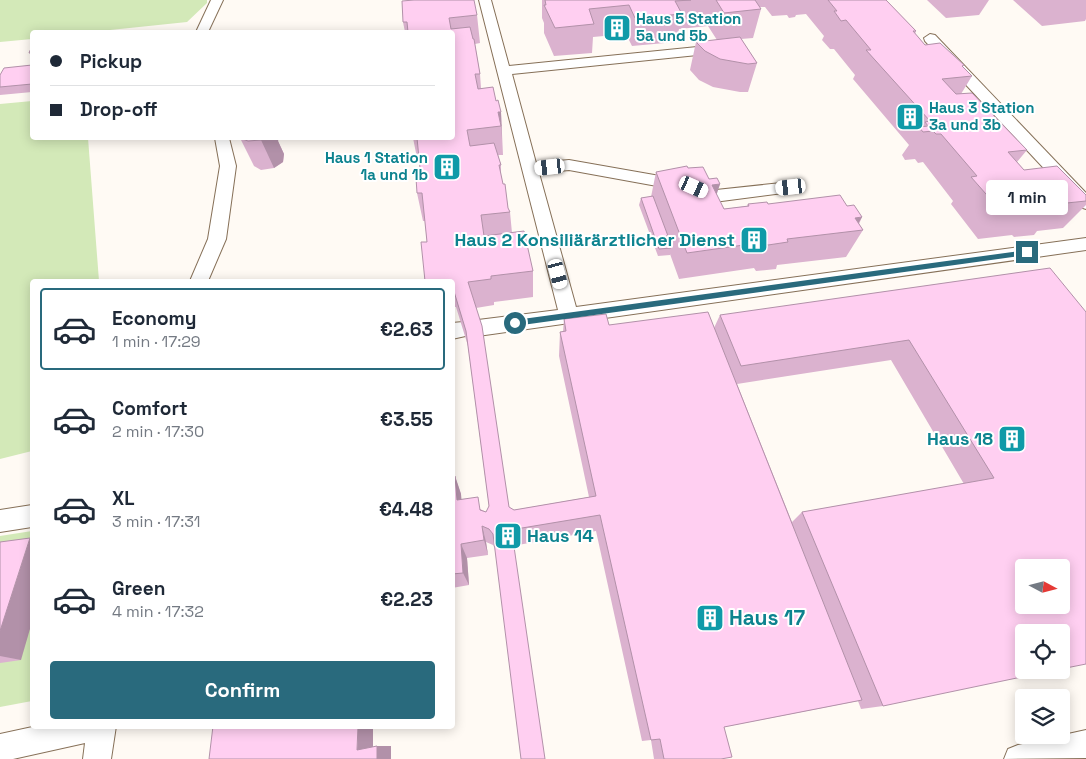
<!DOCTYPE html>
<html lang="en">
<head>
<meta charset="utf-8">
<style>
  body { margin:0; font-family:"Space Grotesk",sans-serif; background:#f6f6f7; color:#1f2937; height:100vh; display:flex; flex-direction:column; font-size:19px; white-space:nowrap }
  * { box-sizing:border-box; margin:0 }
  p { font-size:16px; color:#747a83 }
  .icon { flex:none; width:28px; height:28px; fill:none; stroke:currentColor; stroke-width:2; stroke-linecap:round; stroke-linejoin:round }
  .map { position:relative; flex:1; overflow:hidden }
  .panel { position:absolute; left:30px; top:279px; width:425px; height:450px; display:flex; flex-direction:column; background:#fff; border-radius:5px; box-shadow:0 2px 12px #0003 }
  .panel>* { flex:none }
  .top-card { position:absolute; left:30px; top:30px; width:425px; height:110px; border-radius:5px; box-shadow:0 2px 12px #0003; display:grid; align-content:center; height:110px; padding:0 20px; background:#fff }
  .needle { width:32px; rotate:97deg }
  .tools { position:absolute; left:1015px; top:559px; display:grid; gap:10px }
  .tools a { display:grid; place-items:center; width:55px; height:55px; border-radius:5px; background:#fff; box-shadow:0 2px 12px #0003; font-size:25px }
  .end { position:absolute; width:22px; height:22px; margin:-11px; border:6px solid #296a7d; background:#fff; box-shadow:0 0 0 2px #fff }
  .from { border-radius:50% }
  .bubble { position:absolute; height:35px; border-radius:5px; background:#fff; box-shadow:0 2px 12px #0003; font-size:16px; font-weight:700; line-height:35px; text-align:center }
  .car { position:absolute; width:15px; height:30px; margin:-15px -8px; border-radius:6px; box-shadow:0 0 4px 1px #0007; background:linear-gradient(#fff 24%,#345 0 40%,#fff 0 76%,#345 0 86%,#fff 0) }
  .top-card b { display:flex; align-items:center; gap:18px; height:48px; font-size:19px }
  .top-card b+b { border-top:1px solid #e0e1e3 }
  .top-card i { width:12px; height:12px; background:#1f2937 }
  ul { padding:9px 0 0; list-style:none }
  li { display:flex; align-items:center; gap:15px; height:82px; margin:0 10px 8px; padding:0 10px; border:2px solid transparent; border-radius:5px }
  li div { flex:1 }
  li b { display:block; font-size:19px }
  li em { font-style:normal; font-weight:700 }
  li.selected { border-color:#296a7d }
  li>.icon { width:45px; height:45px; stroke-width:1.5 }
  .cta { display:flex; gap:10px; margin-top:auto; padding:10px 20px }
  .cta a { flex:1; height:58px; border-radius:5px; background:#296a7d; color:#fff; font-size:20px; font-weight:700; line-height:58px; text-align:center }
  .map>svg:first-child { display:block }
  .green { fill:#d3e9b8 }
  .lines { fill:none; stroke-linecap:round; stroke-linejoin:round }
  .service-casing { stroke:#867058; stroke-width:2 }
  .service { fill:#fff; fill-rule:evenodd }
  .wall { fill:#dbb2cf; fill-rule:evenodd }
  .shaded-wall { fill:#b291a9 }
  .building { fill:#ffcff1; stroke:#b291a9; fill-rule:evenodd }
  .route { fill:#296a7d }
  .labels { text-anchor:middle; stroke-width:4; stroke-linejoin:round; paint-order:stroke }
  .far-culture-label { font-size:15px; font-weight:bold; fill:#0d838f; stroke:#fff; text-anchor:start }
  .culture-label { font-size:18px; font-weight:bold; fill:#0d838f; stroke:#fff; text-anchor:end }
  .near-culture-label { font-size:21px; font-weight:bold; fill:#0d838f; stroke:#fff; text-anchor:start }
</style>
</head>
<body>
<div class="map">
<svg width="1086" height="759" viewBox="0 0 1086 759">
  <rect width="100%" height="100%" fill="#fffaf4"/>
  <g class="green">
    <polygon points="0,0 207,0 207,3 187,22 91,32 32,32 32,39 0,42"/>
    <polygon points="32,101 32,138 88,138 99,281 32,281 32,451 0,459 0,104"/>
    <polygon points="32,531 32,701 0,707 0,536"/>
  </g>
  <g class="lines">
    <defs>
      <g id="service">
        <polygon points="211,0 223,0 208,32 196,32"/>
        <polygon points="479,0 491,0 509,66 717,45 724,49 717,53 512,74 536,163 569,160 694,182 716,190 791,182 797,183 799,187 797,191 791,192 714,202 690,192 569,170 539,173 576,307 1086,238 1086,250 478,336 471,333 470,335 452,339 452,323 463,322 470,325 471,323 478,320 558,310"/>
        <polygon points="930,34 935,35 1086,193 1086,209 1080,207 925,41 924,38"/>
        <polygon points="215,138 229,138 236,166 226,239 208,281 190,281 208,239 220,166"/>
        <polygon points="32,505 32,527 0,532 0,510"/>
        <polygon points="37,726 116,726 111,759 83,759 85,743 13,759 0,759 0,734"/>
        <polygon points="1086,730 1086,758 1004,759 1008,749 1018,745"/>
      </g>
    </defs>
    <use href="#service" class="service-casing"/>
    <use href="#service" class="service"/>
  </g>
  <g class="wall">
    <polygon points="542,0 886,0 916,31 915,34 925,45 963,67 972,76 961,94 1027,150 1017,162 1024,170 1086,195 1086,205 1063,228 1037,231 1034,235 1014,237 1012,235 978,239 951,204 953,201 923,162 918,163 915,159 905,160 902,155 909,145 853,79 855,75 834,49 830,49 822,40 824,36 806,14 796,15 795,17 789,18 787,15 772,16 765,7 760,7 761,9 753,38 741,39 757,63 748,92 740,92 713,87 699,80 690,70 696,42 717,40 708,26 679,29 676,42 632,46 626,34 593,37 592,53 554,56 544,33 544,23 542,18"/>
    <polygon points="927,0 989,0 979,15 946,18"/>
    <polygon points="1013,0 1086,0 1086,19 1085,21 1042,26"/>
    <path d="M477 15 480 43 475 44 480 74 481 88 496 101 501 112 503 155H498L501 165V176L508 208 510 212 512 233 533 271V297L494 302V305L476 308 509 507 514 510 589 497 559 356 560 332H563L564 319 609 325 714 328 720 315 1086 312 883 706 861 709 858 701 724 727 721 759H654L651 740 642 741 596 531 518 545 494 547 493 545 486 542 488 555 467 558 469 585 452 588V476H455L461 494V499L486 512 489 506 468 346 456 307H452V281L427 242 425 221H423L417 193 421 178 420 163H418L413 138H452V32H405L403 22ZM891 360 964 484 802 512 792 522 737 384Z"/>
    <polygon points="32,65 32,92 0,95 0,75"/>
    <polygon points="240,138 278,141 284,154 283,162 274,168 261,170 254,166"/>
    <polygon points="688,168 720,184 716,194 724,209 747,206 748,204 847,206 862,217 859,224 863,230 846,257 777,265 776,269 756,271 754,268 679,279 670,254 670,255 658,256 639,205 641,198 651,197 656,172"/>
    <polygon points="0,542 21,660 0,663"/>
  </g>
  <g class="shaded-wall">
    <polygon points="498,112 501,112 502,140 501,126"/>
    <polygon points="265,138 279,138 278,141 284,154 283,162 274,168 261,140"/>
    <polygon points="720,184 711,212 712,185"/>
    <polygon points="862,217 854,231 855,218"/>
    <polygon points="455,476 461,494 463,517 457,500"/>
    <polygon points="482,526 486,542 488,555 484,540"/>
    <polygon points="516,529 518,545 514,549 512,533"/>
    <polygon points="30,538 32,539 32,622 21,660 0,656 0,631"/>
    <polygon points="461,544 467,558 469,585 463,573"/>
    <polygon points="358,726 373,726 373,750 357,750"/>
    <rect x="377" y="746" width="14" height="13"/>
  </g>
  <g class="building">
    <polygon points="414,0 474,0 477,15 449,18 451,29 470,27 473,39 474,39 480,74 475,74 478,89 493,87 496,101 498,100 501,112 498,112 501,126 467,130 470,146 494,143 501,165 499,165 503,184 505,184 508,208 510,212 481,215 484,236 524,231 533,271 491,276 491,279 468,282 482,326 509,507 514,510 596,496 560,332 566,331 564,319 606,314 609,325 708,312 862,700 724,727 732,757 721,759 664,759 660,739 651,740 600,515 516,529 512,533 545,759 521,759 493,534 489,529 482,526 484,540 461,544 463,573 452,574 452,476 455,476 457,500 478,497 480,510 486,512 489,506 466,331 452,285 452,281 425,281 421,242 427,242 422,193 417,193 416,178 421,178 417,138 452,138 452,32 408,32 407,22 403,22 402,1"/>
    <polygon points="545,0 691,0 675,1 682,14 635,18 629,5 589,9 594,24 555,28 544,5 546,5"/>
    <polygon points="716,0 755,0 761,9 724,13"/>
    <polygon points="828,0 886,0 916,31 913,31 925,45 940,43 964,65 962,66 972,76 942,79 956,94 972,93 1027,150 1008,152 1024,170 1057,166 1086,195 1086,201 1057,204 1060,208 1039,210 1037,208 1001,211 971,177 977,176 941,134 936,134 933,131 923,132 919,127 928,126 925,122 930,121 866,50 871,50 846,20 841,21 834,11 837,11"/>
    <polygon points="740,37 757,63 748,64 720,59 705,51 696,42"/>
    <polygon points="32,46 32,53 29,53"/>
    <polygon points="32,65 32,84 0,87 0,75 4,68"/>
    <polygon points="240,138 265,138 261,140 248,141"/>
    <polygon points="687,166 688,168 703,167 709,179 717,178 720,184 712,185 724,209 749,206 748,204 767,202 768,204 840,195 847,206 854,205 862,217 855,218 863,230 787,239 788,242 768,245 765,242 687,253 656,172"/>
    <polygon points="653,196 668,236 666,236 671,248 659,249 641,198"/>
    <path d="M1050 268 1086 312V664L1061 669V632H1024V670H1055L883 706 802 512 994 478 909 340 741 366 720 315ZM1024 568H1061V605H1024Z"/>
    <polygon points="30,538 0,631 0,542"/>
    <polygon points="213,726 358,726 357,750 377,746 377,759 209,759"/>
  </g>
  <polygon class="route" points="1027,250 1030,252 1027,255 515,326 511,323 515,320"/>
  <defs>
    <symbol id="building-square" viewBox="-11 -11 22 22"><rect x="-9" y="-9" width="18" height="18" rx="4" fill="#0f9aa8" stroke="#fff"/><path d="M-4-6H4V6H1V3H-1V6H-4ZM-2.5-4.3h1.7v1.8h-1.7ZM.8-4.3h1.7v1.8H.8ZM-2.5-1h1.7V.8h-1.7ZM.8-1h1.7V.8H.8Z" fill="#fff"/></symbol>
  </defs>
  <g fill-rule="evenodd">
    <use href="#building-square" x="601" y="12" width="32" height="32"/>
    <use href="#building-square" x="894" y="101" width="32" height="32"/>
    <use href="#building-square" x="431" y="151" width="32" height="32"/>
    <use href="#building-square" x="738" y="224" width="32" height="32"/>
    <use href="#building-square" x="996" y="423" width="32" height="32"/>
    <use href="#building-square" x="492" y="520" width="32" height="32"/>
    <use href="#building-square" x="694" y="602" width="32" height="32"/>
  </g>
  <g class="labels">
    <g class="far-culture-label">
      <text x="636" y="24">Haus 5 Station<tspan x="636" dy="17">5a und 5b</tspan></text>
      <text x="929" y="113">Haus 3 Station<tspan x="929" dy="17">3a und 3b</tspan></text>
      <text x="428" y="163" text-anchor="end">Haus 1 Station<tspan x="428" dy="17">1a und 1b</tspan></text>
    </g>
    <g class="culture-label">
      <text x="735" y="246">Haus 2 Konsiliärärztlicher Dienst</text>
      <text x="993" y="445">Haus 18</text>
      <text x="527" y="542" text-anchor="start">Haus 14</text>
    </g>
    <g class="near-culture-label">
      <text x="729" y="625">Haus 17</text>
    </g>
  </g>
</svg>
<div class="tools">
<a><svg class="needle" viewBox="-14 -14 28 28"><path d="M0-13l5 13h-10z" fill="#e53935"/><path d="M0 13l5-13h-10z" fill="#747a83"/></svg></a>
<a><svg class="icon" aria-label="locate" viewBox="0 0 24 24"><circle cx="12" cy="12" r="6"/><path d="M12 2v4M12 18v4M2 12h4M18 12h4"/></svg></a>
<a><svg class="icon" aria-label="layers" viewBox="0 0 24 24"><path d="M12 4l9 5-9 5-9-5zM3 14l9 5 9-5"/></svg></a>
</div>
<i class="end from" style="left:515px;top:323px"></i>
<i class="end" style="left:1027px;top:252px"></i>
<div class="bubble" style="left:986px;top:180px;width:82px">1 min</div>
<i class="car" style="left:550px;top:167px;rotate:264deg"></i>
<i class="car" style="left:694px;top:187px;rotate:114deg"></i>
<i class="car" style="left:791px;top:187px;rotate:264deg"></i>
<i class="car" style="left:558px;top:274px;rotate:165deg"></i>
<div class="top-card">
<b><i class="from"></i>Pickup</b>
<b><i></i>Drop-off</b>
</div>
<section class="panel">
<ul>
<li class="selected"><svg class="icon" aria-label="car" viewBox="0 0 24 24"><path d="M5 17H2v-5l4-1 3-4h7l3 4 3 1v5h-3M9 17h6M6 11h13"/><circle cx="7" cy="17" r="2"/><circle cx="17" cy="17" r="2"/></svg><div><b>Economy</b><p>1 min · 17:29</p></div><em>€2.63</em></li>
<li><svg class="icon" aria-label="car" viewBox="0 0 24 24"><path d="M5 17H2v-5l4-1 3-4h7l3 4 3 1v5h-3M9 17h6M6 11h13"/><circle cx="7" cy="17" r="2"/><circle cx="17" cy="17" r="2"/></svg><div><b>Comfort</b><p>2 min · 17:30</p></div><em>€3.55</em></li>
<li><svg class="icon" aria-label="car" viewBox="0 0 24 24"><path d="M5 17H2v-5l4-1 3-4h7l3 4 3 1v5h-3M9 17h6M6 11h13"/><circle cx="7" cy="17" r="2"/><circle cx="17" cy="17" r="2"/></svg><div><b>XL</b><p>3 min · 17:31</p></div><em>€4.48</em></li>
<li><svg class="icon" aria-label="car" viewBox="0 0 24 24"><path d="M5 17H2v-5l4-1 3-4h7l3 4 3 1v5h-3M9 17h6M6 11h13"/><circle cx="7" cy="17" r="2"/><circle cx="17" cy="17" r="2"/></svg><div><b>Green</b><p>4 min · 17:32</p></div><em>€2.23</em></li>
</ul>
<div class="cta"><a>Confirm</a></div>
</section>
</div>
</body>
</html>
